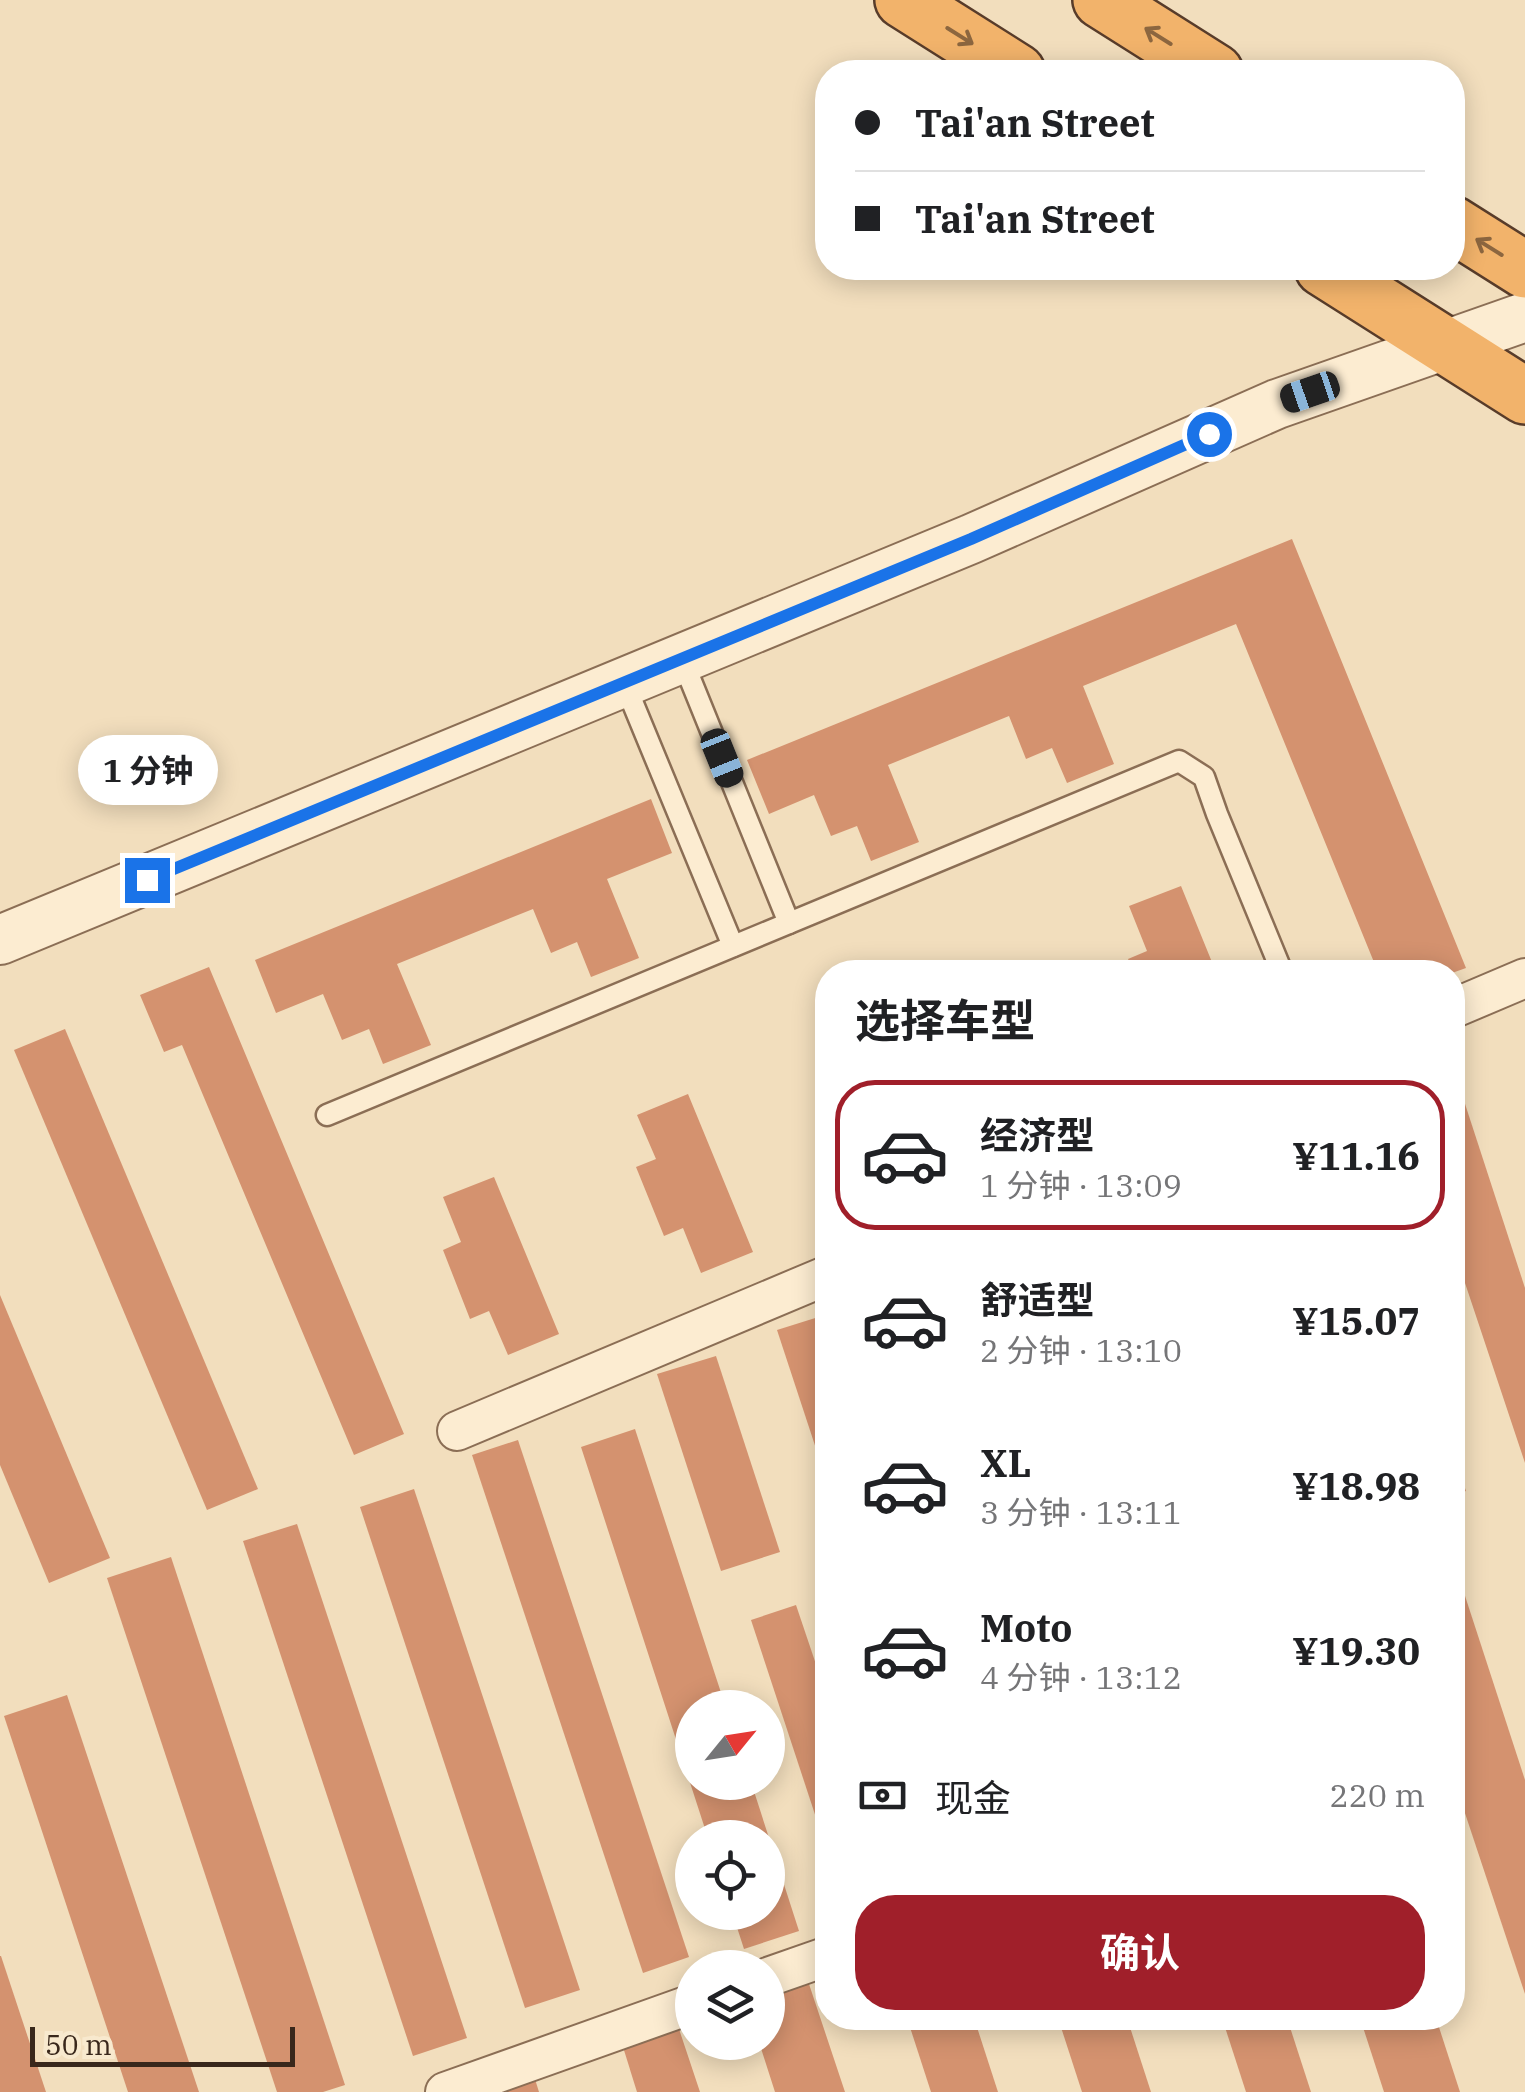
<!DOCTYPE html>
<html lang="zh">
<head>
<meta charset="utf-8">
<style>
  body { margin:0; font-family:"IBM Plex Serif","Noto Sans SC",serif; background:#f2f2f2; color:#202124; height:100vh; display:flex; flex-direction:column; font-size:38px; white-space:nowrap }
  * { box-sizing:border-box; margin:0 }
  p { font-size:32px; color:#757577 }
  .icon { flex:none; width:55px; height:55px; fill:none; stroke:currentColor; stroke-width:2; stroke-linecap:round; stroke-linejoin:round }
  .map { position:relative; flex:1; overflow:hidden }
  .sheet { position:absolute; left:815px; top:960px; width:650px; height:1070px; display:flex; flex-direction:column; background:#fff; border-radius:40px; box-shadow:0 5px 25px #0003 }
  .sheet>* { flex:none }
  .hud { position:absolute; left:815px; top:60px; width:650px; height:220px; border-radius:40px; box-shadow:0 5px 25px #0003; display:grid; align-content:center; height:220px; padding:0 40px; background:#fff }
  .needle { width:65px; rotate:60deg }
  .buttons { position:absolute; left:675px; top:1690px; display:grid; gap:20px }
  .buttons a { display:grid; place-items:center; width:110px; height:110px; border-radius:50%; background:#fff; box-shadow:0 5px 25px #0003; font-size:50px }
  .scale { position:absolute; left:30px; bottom:25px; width:265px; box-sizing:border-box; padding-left:10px; border:5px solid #39271b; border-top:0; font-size:28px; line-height:35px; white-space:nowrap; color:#39271b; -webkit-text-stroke:8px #f8e9ce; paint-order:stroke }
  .end { position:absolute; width:45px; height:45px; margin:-22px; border:12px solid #1a73e8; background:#fff; box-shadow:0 0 0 5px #fff }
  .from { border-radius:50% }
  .bubble { position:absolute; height:70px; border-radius:35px; background:#fff; box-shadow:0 5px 25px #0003; font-size:32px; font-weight:700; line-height:70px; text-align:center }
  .car { position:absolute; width:30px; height:60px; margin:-30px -15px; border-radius:12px; box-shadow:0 0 8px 2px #0007; background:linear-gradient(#222 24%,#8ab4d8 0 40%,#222 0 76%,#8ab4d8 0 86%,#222 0) }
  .hud b { display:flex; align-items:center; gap:35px; height:95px; font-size:38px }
  .hud b+b { border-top:2px solid #e0e0e0 }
  .hud i { width:25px; height:25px; background:#202124 }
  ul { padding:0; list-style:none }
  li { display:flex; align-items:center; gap:30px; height:150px; margin:0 20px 15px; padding:0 20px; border:5px solid transparent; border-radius:40px }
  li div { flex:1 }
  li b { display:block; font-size:38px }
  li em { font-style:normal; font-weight:700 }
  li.selected { border-color:#a01f2a }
  li>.icon { width:90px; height:90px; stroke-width:1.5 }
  h2 { padding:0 40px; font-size:45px; line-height:120px }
  .pay { display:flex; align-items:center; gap:25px; height:110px; padding:0 40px; font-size:38px }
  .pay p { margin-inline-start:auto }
  .action { display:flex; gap:20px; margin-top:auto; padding:20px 40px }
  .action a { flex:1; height:115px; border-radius:40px; background:#a01f2a; color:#fff; font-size:40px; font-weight:700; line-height:115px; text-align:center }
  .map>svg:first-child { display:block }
  .building { fill:#d4926f }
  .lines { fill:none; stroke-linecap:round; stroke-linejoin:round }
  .service-casing { stroke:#8b6e55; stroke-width:25 }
  .minor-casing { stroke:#8b6e55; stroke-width:42 }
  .tertiary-casing { stroke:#8b6e55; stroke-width:52 }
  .trunk-casing { stroke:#583c2a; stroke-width:60 }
  .service { stroke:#fcecd1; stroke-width:20 }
  .minor { stroke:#fcecd1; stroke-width:38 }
  .tertiary { stroke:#fcecd1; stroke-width:48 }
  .trunk { stroke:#f2b36b; stroke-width:55 }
  .oneway { stroke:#8c663f }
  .route { stroke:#1a73e8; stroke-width:12 }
</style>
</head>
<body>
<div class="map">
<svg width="1525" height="2092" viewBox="0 0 1525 2092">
  <rect width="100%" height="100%" fill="#f2debd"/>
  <g class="building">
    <polygon points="1292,539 1466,968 1452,973 1378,972 1236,624 1083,686 1114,764 1067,783 1052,748 1026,759 1009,716 888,765 919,842 871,861 857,826 831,836 814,795 769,814 747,760"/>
    <polygon points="651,799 672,853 607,879 639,958 591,977 577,942 551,953 533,909 397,964 431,1045 383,1064 369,1029 342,1040 323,994 276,1013 255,960"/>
    <polygon points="1181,886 1216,972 1134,972 1128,959 1147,951 1129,906"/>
    <polygon points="209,967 404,1434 354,1455 182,1045 164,1052 140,995"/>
    <polygon points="65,1029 258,1489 207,1510 14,1050"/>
    <polygon points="1453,1067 1525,1288 1525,1463 1452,1244"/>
    <polygon points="688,1094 753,1252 701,1273 683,1228 664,1236 636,1167 656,1159 637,1115"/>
    <polygon points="494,1177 559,1334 508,1355 489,1311 470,1319 443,1250 461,1242 443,1197"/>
    <polygon points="0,1295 110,1558 49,1583 0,1465"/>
    <polygon points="828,1314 828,1482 827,1482 777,1330"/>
    <polygon points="716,1356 780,1552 721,1571 657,1374"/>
    <polygon points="635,1429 726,1708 692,1708 692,1782 751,1782 799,1931 744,1949 732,1912 768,1912 768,1838 708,1838 581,1447"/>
    <polygon points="518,1440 689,1957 643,1973 472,1455"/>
    <polygon points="1452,1452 1466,1491 1452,1496"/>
    <polygon points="414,1489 580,1990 525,2008 360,1507"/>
    <polygon points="297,1524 467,2038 413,2056 243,1541"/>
    <polygon points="171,1557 345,2085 323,2092 277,2092 107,1578"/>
    <polygon points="1453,1559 1525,1780 1525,1994 1452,1774"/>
    <polygon points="796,1605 828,1700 827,1851 751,1620"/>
    <polygon points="67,1695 199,2092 128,2092 4,1716"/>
    <polygon points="0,1956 1,1956 46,2092 0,2092"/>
    <polygon points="809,1984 845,2092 775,2092 759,2042 768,2042 768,1997"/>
    <polygon points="907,2018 974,2018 998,2092 931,2092"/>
    <polygon points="1058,2018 1127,2018 1151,2092 1082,2092"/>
    <polygon points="1222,2018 1287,2018 1311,2092 1246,2092"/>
    <polygon points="1360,2018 1436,2018 1460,2092 1384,2092"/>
    <polygon points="679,2029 700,2092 637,2092 623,2047"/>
    <polygon points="534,2076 539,2092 486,2092"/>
  </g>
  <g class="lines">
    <defs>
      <g id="service">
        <polyline points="682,659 789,923"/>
        <polyline points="624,682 733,946"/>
        <polyline points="327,1115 1179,761 1204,777 1217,814 1282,972"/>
      </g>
      <g id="minor">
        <polyline points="1452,1009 1525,978"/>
        <polyline points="457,1431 828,1275"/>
        <polyline points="768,1977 828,1956"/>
        <polyline points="445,2092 692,2004"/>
      </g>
      <polyline id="tertiary" points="0,940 971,539 1277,404 1525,317"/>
      <g id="trunk">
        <polyline points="903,0 1017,72"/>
        <polyline points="1101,0 1215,72"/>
        <polyline points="1452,224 1525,270"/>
        <polyline points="1323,268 1525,396"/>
      </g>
    </defs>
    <use href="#service" class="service-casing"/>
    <use href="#minor" class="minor-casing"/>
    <use href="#tertiary" class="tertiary-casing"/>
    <use href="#trunk" class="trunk-casing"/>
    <use href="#service" class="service"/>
    <use href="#minor" class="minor"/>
    <use href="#tertiary" class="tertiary"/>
    <use href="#trunk" class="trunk"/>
  </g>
  <defs><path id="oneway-shaft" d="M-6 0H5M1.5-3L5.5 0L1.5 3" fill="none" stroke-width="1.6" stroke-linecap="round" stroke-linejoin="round" transform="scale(2.5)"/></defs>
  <g class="oneway">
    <use href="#oneway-shaft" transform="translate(960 36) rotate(32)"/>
    <use href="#oneway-shaft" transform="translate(1158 36) rotate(-148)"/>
    <use href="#oneway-shaft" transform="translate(1489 247) rotate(-148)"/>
  </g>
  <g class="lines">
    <polyline class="route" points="147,880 971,539 1209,434"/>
  </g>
</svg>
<div class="buttons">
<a><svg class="needle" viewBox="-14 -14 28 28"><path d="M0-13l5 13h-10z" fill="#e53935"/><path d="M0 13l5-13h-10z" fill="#757577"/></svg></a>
<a><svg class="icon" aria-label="locate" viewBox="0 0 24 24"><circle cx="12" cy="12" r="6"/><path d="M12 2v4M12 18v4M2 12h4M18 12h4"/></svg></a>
<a><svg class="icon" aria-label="layers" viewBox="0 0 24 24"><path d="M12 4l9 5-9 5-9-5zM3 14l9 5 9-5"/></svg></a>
</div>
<div class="scale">50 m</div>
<i class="end from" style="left:1209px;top:434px"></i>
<i class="end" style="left:147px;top:880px"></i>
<div class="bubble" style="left:78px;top:735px;width:140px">1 分钟</div>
<i class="car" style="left:1310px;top:392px;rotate:251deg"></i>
<i class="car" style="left:722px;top:758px;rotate:158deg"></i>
<div class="hud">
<b><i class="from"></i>Tai'an Street</b>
<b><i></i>Tai'an Street</b>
</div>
<section class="sheet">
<h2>选择车型</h2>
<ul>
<li class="selected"><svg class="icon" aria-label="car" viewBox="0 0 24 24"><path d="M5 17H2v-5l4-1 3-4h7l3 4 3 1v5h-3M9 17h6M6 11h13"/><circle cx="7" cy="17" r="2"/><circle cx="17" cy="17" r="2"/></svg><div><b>经济型</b><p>1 分钟 · 13:09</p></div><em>¥11.16</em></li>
<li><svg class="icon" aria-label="car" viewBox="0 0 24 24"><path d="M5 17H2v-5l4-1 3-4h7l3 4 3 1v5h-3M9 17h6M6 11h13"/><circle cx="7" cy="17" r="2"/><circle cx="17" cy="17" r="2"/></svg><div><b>舒适型</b><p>2 分钟 · 13:10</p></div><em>¥15.07</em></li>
<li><svg class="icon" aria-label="car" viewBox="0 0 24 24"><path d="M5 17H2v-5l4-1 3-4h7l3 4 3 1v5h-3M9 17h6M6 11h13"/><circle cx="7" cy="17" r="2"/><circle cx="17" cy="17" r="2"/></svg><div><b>XL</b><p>3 分钟 · 13:11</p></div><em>¥18.98</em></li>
<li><svg class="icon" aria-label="car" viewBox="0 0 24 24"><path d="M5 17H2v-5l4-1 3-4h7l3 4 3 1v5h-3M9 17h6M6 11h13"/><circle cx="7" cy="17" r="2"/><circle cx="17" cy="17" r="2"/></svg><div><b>Moto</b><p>4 分钟 · 13:12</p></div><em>¥19.30</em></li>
</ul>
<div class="pay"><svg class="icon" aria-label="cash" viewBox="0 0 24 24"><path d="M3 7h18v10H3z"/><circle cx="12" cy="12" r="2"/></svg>现金<p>220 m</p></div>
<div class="action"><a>确认</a></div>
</section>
</div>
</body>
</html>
